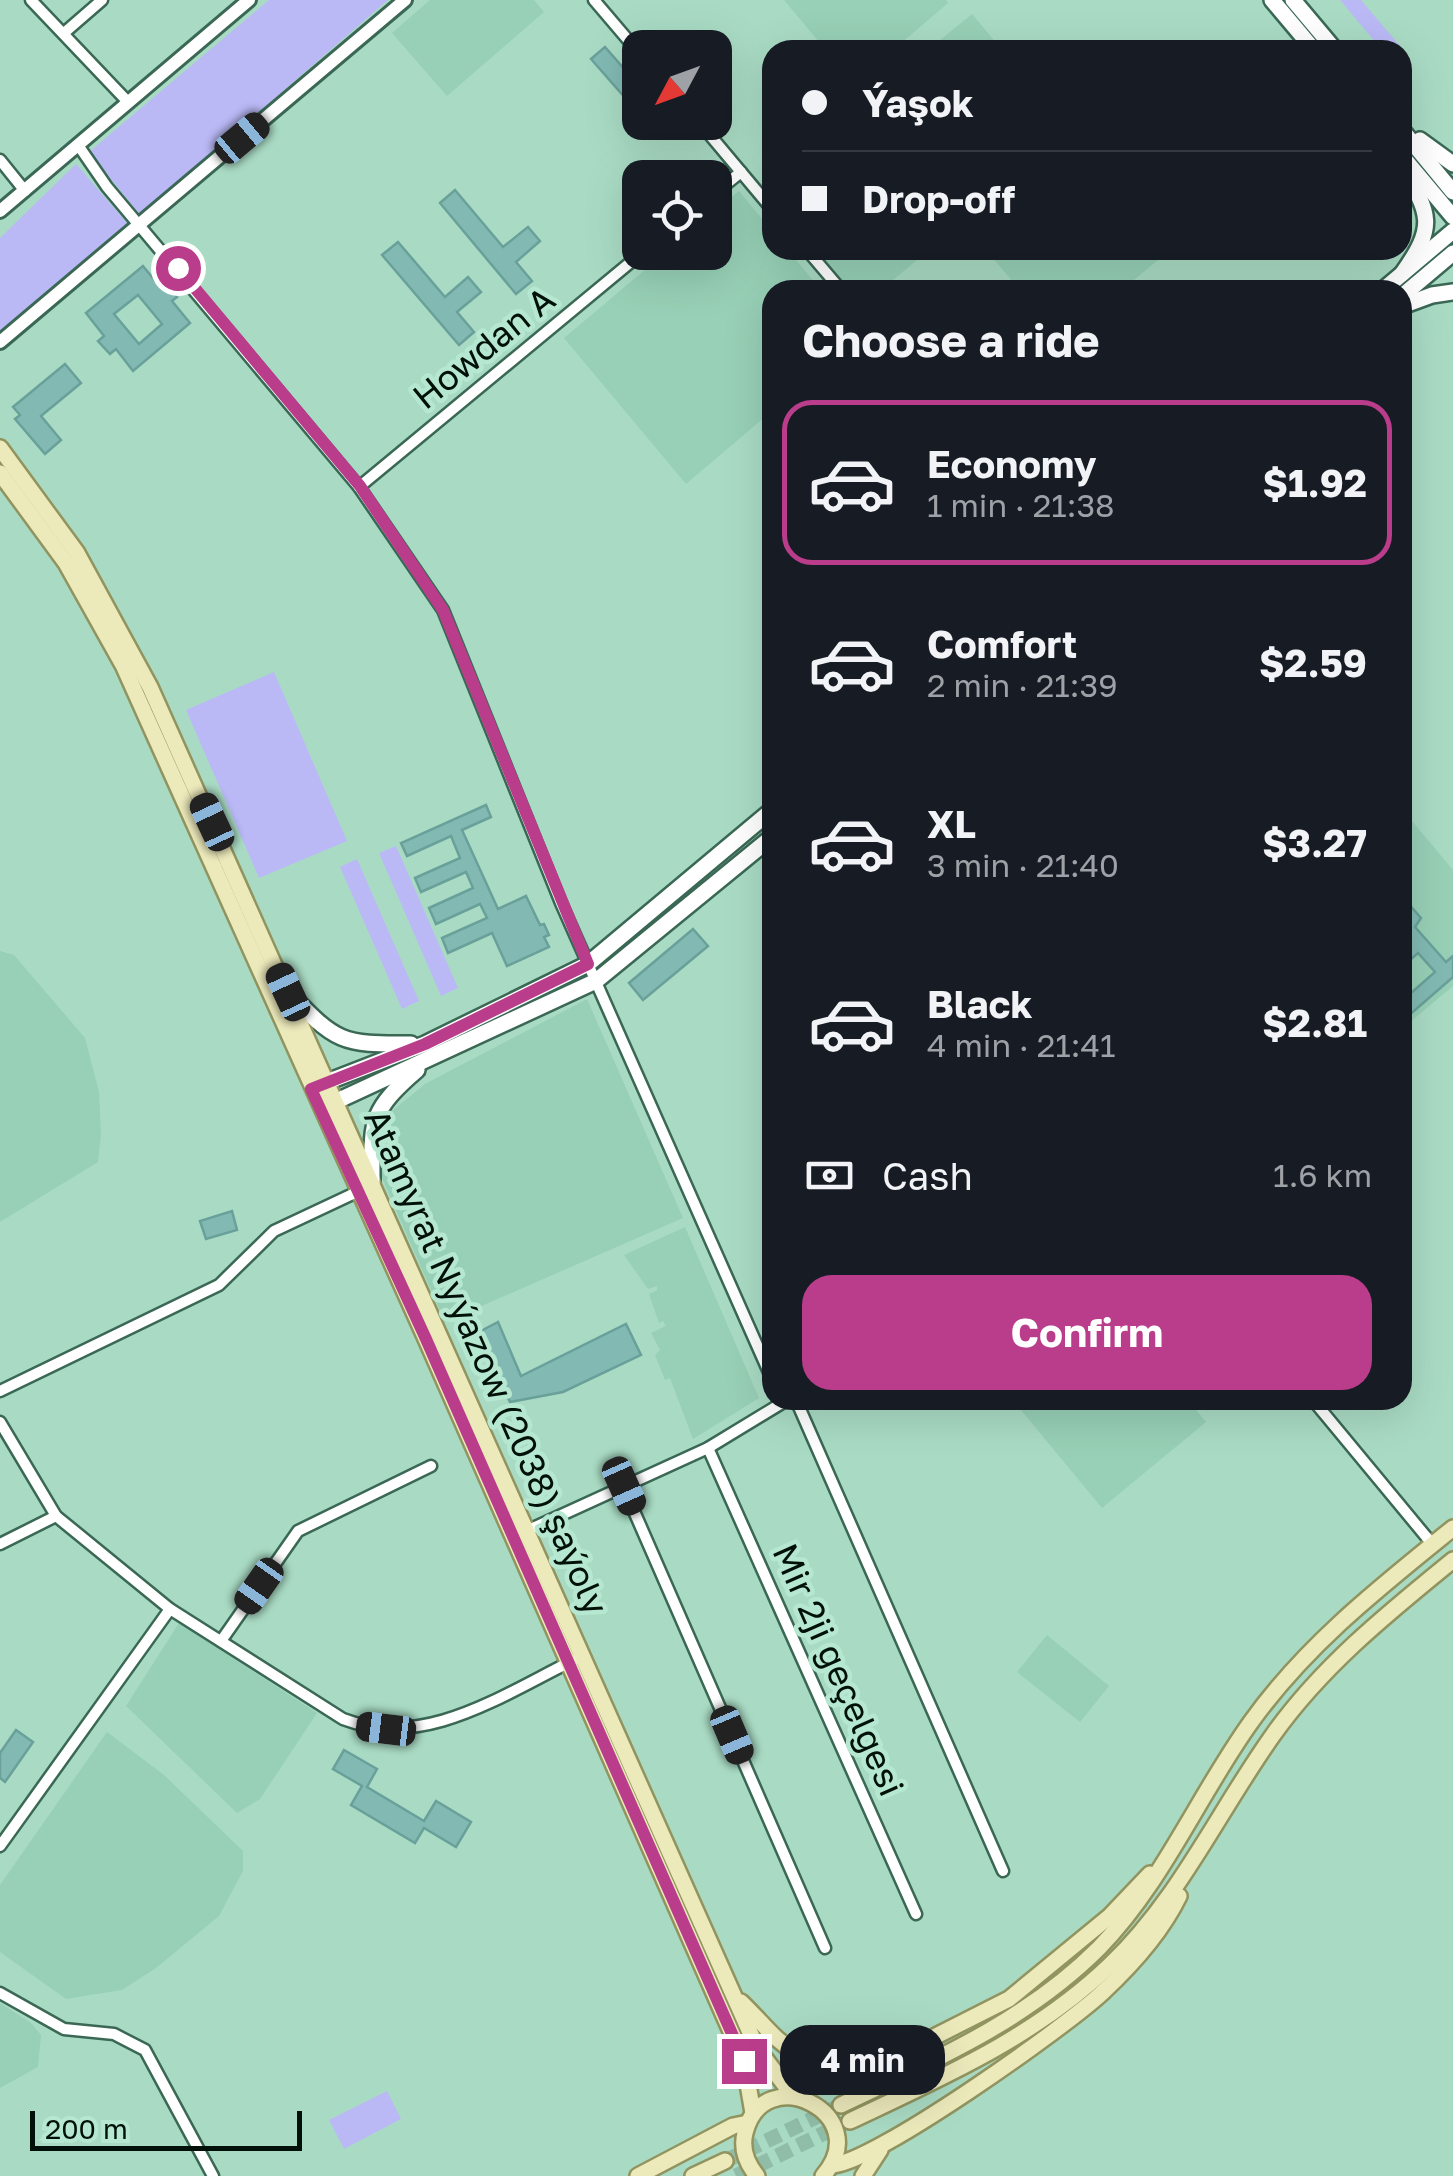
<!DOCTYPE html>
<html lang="en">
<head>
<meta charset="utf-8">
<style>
  body { margin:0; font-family:"Golos Text",sans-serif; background:#20242c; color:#f1f3f6; height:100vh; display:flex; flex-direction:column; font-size:38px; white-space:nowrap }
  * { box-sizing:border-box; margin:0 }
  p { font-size:32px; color:#9ea1a6 }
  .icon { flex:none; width:55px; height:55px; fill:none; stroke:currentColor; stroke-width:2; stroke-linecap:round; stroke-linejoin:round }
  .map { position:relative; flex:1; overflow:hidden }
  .panel { position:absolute; left:762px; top:280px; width:650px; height:1130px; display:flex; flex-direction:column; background:#171b24; border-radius:30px; box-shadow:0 10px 40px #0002 }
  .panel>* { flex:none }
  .banner { position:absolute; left:762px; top:40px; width:650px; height:220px; border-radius:30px; box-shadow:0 10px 40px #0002; display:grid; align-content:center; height:220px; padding:0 40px; background:#171b24 }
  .needle { width:65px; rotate:229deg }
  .controls { position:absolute; left:622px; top:30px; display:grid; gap:20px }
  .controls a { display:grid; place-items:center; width:110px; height:110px; border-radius:20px; background:#171b24; box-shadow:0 10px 40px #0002; font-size:50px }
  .scale { position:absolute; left:30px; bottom:25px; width:272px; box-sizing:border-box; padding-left:10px; border:5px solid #01110a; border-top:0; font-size:28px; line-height:35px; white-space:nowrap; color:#01110a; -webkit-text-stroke:8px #b6e8d1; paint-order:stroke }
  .end { position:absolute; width:45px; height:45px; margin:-22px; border:12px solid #ba3d8c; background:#fff; box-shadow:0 0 0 5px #fff }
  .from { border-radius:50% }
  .bubble { position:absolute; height:70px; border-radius:30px; background:#171b24; box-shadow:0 10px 40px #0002; font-size:32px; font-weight:700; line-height:70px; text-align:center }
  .car { position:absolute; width:30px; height:60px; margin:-30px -15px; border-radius:12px; box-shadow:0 0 8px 2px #0007; background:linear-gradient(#222 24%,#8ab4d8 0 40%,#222 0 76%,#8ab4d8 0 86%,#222 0) }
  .banner b { display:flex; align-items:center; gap:35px; height:95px; font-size:38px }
  .banner b+b { border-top:2px solid #363941 }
  .banner i { width:25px; height:25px; background:#f1f3f6 }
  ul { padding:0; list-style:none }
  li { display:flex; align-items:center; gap:30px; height:165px; margin:0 20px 15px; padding:0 20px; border:5px solid transparent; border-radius:30px }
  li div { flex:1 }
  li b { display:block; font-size:38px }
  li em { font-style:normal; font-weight:700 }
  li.active { border-color:#ba3d8c }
  li>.icon { width:90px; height:90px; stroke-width:1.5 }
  h2 { padding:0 40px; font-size:45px; line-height:120px }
  .pay { display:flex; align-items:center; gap:25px; height:110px; padding:0 40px; font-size:38px }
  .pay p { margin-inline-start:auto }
  .action { display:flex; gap:20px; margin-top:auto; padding:20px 40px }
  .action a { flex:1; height:115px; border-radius:30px; background:#ba3d8c; color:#fff; font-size:40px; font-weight:700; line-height:115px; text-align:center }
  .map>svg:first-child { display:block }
  .built { fill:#97d0b6 }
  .green { fill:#bab9f6 }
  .building { fill:#82bab3; stroke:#69a19a; stroke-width:2.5; fill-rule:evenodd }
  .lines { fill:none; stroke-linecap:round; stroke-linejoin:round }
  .primary-tunnel { stroke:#90bda8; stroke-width:15; stroke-dasharray:15 8; stroke-linecap:butt }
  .minor-casing { stroke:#3a6855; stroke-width:15 }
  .tertiary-casing { stroke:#3a6855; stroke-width:18 }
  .secondary-casing { stroke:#3a6855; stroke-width:20 }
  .primary-casing { stroke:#91945f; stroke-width:20 }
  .minor { stroke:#fff; stroke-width:10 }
  .tertiary { stroke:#fff; stroke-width:12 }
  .secondary { stroke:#fff; stroke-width:15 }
  .primary { stroke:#ece9bb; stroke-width:15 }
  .route { stroke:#ba3d8c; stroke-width:12 }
  .labels { text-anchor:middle; stroke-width:9; stroke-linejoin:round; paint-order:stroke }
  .street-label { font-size:35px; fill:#01110a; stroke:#b6e8d1 }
</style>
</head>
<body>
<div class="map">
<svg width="1453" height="2176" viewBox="0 0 1453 2176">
  <rect width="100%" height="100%" fill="#a9dbc4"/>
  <g class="built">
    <polygon points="430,0 534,0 544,12 447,96 392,33"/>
    <polygon points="784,0 946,0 948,3 893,50 826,50"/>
    <polygon points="972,14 1002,50 928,50"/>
    <polygon points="739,191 772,231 772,250 788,250 821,290 772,290 772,411 686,484 564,338 665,253 715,252 715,211"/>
    <polygon points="820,250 929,250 881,290 846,290 816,253"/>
    <polygon points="986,250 1170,250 1122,290 1020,290"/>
    <polygon points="1402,809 1453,870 1453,986 1403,1028"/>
    <polygon points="0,951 14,955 85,1038 99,1092 101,1134 98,1162 0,1222"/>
    <polygon points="587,999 683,1218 445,1322 378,1169 381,1120 425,1084"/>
    <polygon points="685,1227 759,1398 693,1439 670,1378 665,1380 655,1355 660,1350 651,1333 666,1326 663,1321 659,1323 649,1294 657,1290 657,1286 648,1289 624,1255"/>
    <polygon points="1034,1400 1188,1400 1206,1422 1102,1508 1021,1410"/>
    <polygon points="179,1623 317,1713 260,1799 237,1813 126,1706"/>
    <polygon points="1047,1635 1109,1686 1080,1722 1017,1672"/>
    <polygon points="107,1732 164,1775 243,1851 243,1871 219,1916 156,1968 122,1990 66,1999 0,1952 0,1885"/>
    <polygon points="0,2003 31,2023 41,2035 38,2067 0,2088"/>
  </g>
  <g class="green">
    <polygon points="269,0 388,0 140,215 89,152"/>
    <polygon points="1340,0 1361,0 1405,52 1382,50"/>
    <polygon points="76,164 128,224 0,332 0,238"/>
    <polygon points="274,672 347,841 259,878 186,710"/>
    <polygon points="396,846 458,988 441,996 379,853"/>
    <polygon points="357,859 419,1001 402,1009 340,867"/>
    <polygon points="387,2091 401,2119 344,2149 329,2120"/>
  </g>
  <g class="building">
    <polygon points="605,47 640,87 627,100 591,59"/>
    <polygon points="455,190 503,247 528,227 540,241 516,262 532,281 516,294 440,203"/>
    <polygon points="398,242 445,297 468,277 481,292 457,312 474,332 459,345 382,255"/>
    <path d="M143 266 161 288 166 284 177 297 172 301 190 323 133 371 116 349 110 354 98 341 104 336 86 313ZM138 295 162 324 139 344 114 314Z"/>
    <polygon points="65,364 81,383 41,416 61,440 45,454 15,419 20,415 13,407"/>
    <polygon points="486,805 491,817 462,830 498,909 526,896 540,925 544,924 549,935 544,937 549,947 507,966 492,933 448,953 442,938 487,918 480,904 436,924 429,908 473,888 466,872 421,892 415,878 460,858 451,836 407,856 401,843"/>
    <polygon points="1407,902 1421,918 1415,927 1446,962 1453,956 1453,977 1407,1017 1402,1001 1435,972 1418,953 1402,967 1402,906"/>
    <polygon points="693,929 708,946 643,1000 629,983"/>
    <polygon points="232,1211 237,1230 206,1239 200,1221"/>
    <polygon points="498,1322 521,1376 626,1324 641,1355 563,1392 510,1402 479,1332"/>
    <polygon points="16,1730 33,1742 5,1782 0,1778 0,1753"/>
    <polygon points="344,1750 377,1769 367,1787 424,1821 436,1801 471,1822 456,1847 424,1828 415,1843 351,1805 362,1786 333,1769"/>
  </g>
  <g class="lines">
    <g class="primary-tunnel">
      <polyline points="725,2161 841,2105"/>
      <polyline points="736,2176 845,2123"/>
    </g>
    <defs>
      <g id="minor">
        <polyline points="31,0 128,102"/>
        <polyline points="594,0 640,54"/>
        <polyline points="64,33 102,0"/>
        <polyline points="699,122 772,209"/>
        <polyline points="78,145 107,187 359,487 443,610 561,903 772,1379"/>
        <polyline points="0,160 25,191"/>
        <polyline points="715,193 741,172"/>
        <polyline points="807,250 841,290"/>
        <polyline points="359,487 643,252"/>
        <polyline points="0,1391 219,1285 274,1231 357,1192"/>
        <polyline points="796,1400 1003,1871"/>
        <polyline points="1313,1400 1433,1545"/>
        <path d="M0 1422 56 1516 170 1609 343 1719C424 1750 502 1695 574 1660"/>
        <polyline points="708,1448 916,1914"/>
        <polyline points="623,1486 825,1948"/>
        <polyline points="522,1533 708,1448 787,1400"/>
        <polyline points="0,1544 56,1516"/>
        <polyline points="221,1641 298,1531 431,1466"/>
        <polyline points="0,1846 170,1609"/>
        <polyline points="0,1993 64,2029 114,2034 145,2050 213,2176"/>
      </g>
      <g id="tertiary">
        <polyline points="0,211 249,0"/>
        <polyline points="0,342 405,0"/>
      </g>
      <g id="secondary">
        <polyline points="1272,0 1314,50"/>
        <polyline points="1293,0 1335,50"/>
        <polyline points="1402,130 1453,192"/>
        <polyline points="1420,140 1453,164"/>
        <polyline points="1402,156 1453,217"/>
        <path d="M1402 274C1436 226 1431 215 1402 167"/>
        <polyline points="1383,290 1453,231"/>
        <polyline points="1402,296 1453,253"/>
        <polyline points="1402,306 1432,295 1453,292"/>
        <path d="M288 992C336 1042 341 1045 411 1044"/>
        <polyline points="314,1087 425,1044 588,964 772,810"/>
        <polyline points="324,1107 596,981 772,837"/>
        <path d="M372 1184C372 1122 368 1112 417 1070"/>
      </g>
      <g id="primary">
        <polyline points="0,448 77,553 150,687 757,2048 793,2096"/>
        <polyline points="0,473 66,563 123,665 426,1339 744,2061 753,2113"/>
        <path d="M741 2002C779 2039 786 2061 845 2062"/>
        <polyline points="795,2097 814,2078 934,2037 1009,1999 1110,1916 1150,1874"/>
        <path d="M841 2105C933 2061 1026 2021 1099 1948 1163 1882 1198 1796 1251 1722 1306 1645 1380 1587 1453 1528"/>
        <path d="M850 2121C943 2077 1035 2037 1110 1965 1180 1898 1218 1812 1273 1735 1322 1666 1388 1613 1453 1560"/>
        <path d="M832 2165C873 2164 1067 2026 1103 1992 1132 1965 1161 1933 1179 1896"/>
        <polyline points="638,2176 733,2126 748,2123"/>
        <polyline points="693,2176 725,2161"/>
        <path d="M757 2176C747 2164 741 2149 745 2133 763 2058 877 2114 823 2176"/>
        <polyline points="863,2176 880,2150"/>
      </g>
    </defs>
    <use href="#minor" class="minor-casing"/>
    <use href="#tertiary" class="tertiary-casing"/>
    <use href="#secondary" class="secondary-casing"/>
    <use href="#primary" class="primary-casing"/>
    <use href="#minor" class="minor"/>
    <use href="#tertiary" class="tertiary"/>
    <use href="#secondary" class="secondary"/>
    <use href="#primary" class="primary"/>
  </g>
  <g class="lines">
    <polyline class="route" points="178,268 360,486 443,610 588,964 425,1044 311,1089 426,1339 744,2061"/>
  </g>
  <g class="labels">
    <g class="street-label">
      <text transform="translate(484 348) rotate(-39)" y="12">Howdan A</text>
      <text transform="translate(486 1362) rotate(66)" y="12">Atamyrat Nyýazow (2038) şaýoly</text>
      <text transform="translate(838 1670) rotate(66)" y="12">Mir 2ji geçelgesi</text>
    </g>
  </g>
</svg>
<div class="controls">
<a><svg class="needle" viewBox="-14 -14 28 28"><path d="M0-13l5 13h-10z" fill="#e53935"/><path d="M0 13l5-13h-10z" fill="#9ea1a6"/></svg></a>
<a><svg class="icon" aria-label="locate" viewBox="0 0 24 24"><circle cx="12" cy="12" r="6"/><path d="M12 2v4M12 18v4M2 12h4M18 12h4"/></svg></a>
</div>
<div class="scale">200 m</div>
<i class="end from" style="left:178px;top:268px"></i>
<i class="end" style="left:744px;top:2061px"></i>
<div class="bubble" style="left:780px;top:2025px;width:165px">4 min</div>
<i class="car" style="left:242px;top:138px;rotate:50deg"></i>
<i class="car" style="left:212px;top:822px;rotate:335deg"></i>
<i class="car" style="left:288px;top:992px;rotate:335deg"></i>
<i class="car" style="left:624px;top:1486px;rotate:156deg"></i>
<i class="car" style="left:259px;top:1586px;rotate:215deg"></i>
<i class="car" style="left:386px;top:1729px;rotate:277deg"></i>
<i class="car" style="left:732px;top:1735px;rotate:157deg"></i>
<div class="banner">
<b><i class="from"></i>Ýaşok</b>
<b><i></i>Drop-off</b>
</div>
<section class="panel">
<h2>Choose a ride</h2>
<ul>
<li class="active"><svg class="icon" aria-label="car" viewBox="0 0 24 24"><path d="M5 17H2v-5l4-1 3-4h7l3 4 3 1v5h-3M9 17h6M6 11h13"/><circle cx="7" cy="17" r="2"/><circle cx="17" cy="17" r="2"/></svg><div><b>Economy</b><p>1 min · 21:38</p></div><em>$1.92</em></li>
<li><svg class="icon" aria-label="car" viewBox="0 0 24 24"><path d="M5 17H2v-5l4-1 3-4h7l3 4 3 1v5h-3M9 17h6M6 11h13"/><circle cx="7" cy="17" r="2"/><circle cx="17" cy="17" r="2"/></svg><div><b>Comfort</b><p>2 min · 21:39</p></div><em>$2.59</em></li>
<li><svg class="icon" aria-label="car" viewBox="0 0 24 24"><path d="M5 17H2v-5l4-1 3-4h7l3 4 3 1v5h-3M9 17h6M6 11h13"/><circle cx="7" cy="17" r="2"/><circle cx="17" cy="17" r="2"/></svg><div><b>XL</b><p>3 min · 21:40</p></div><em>$3.27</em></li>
<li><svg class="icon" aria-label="car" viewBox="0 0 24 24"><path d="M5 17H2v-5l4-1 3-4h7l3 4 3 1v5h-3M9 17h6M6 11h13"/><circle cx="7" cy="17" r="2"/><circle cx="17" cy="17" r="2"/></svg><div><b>Black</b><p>4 min · 21:41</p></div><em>$2.81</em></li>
</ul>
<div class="pay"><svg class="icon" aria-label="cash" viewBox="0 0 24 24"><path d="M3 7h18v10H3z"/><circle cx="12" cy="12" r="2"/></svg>Cash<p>1.6 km</p></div>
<div class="action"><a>Confirm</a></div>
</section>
</div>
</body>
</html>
